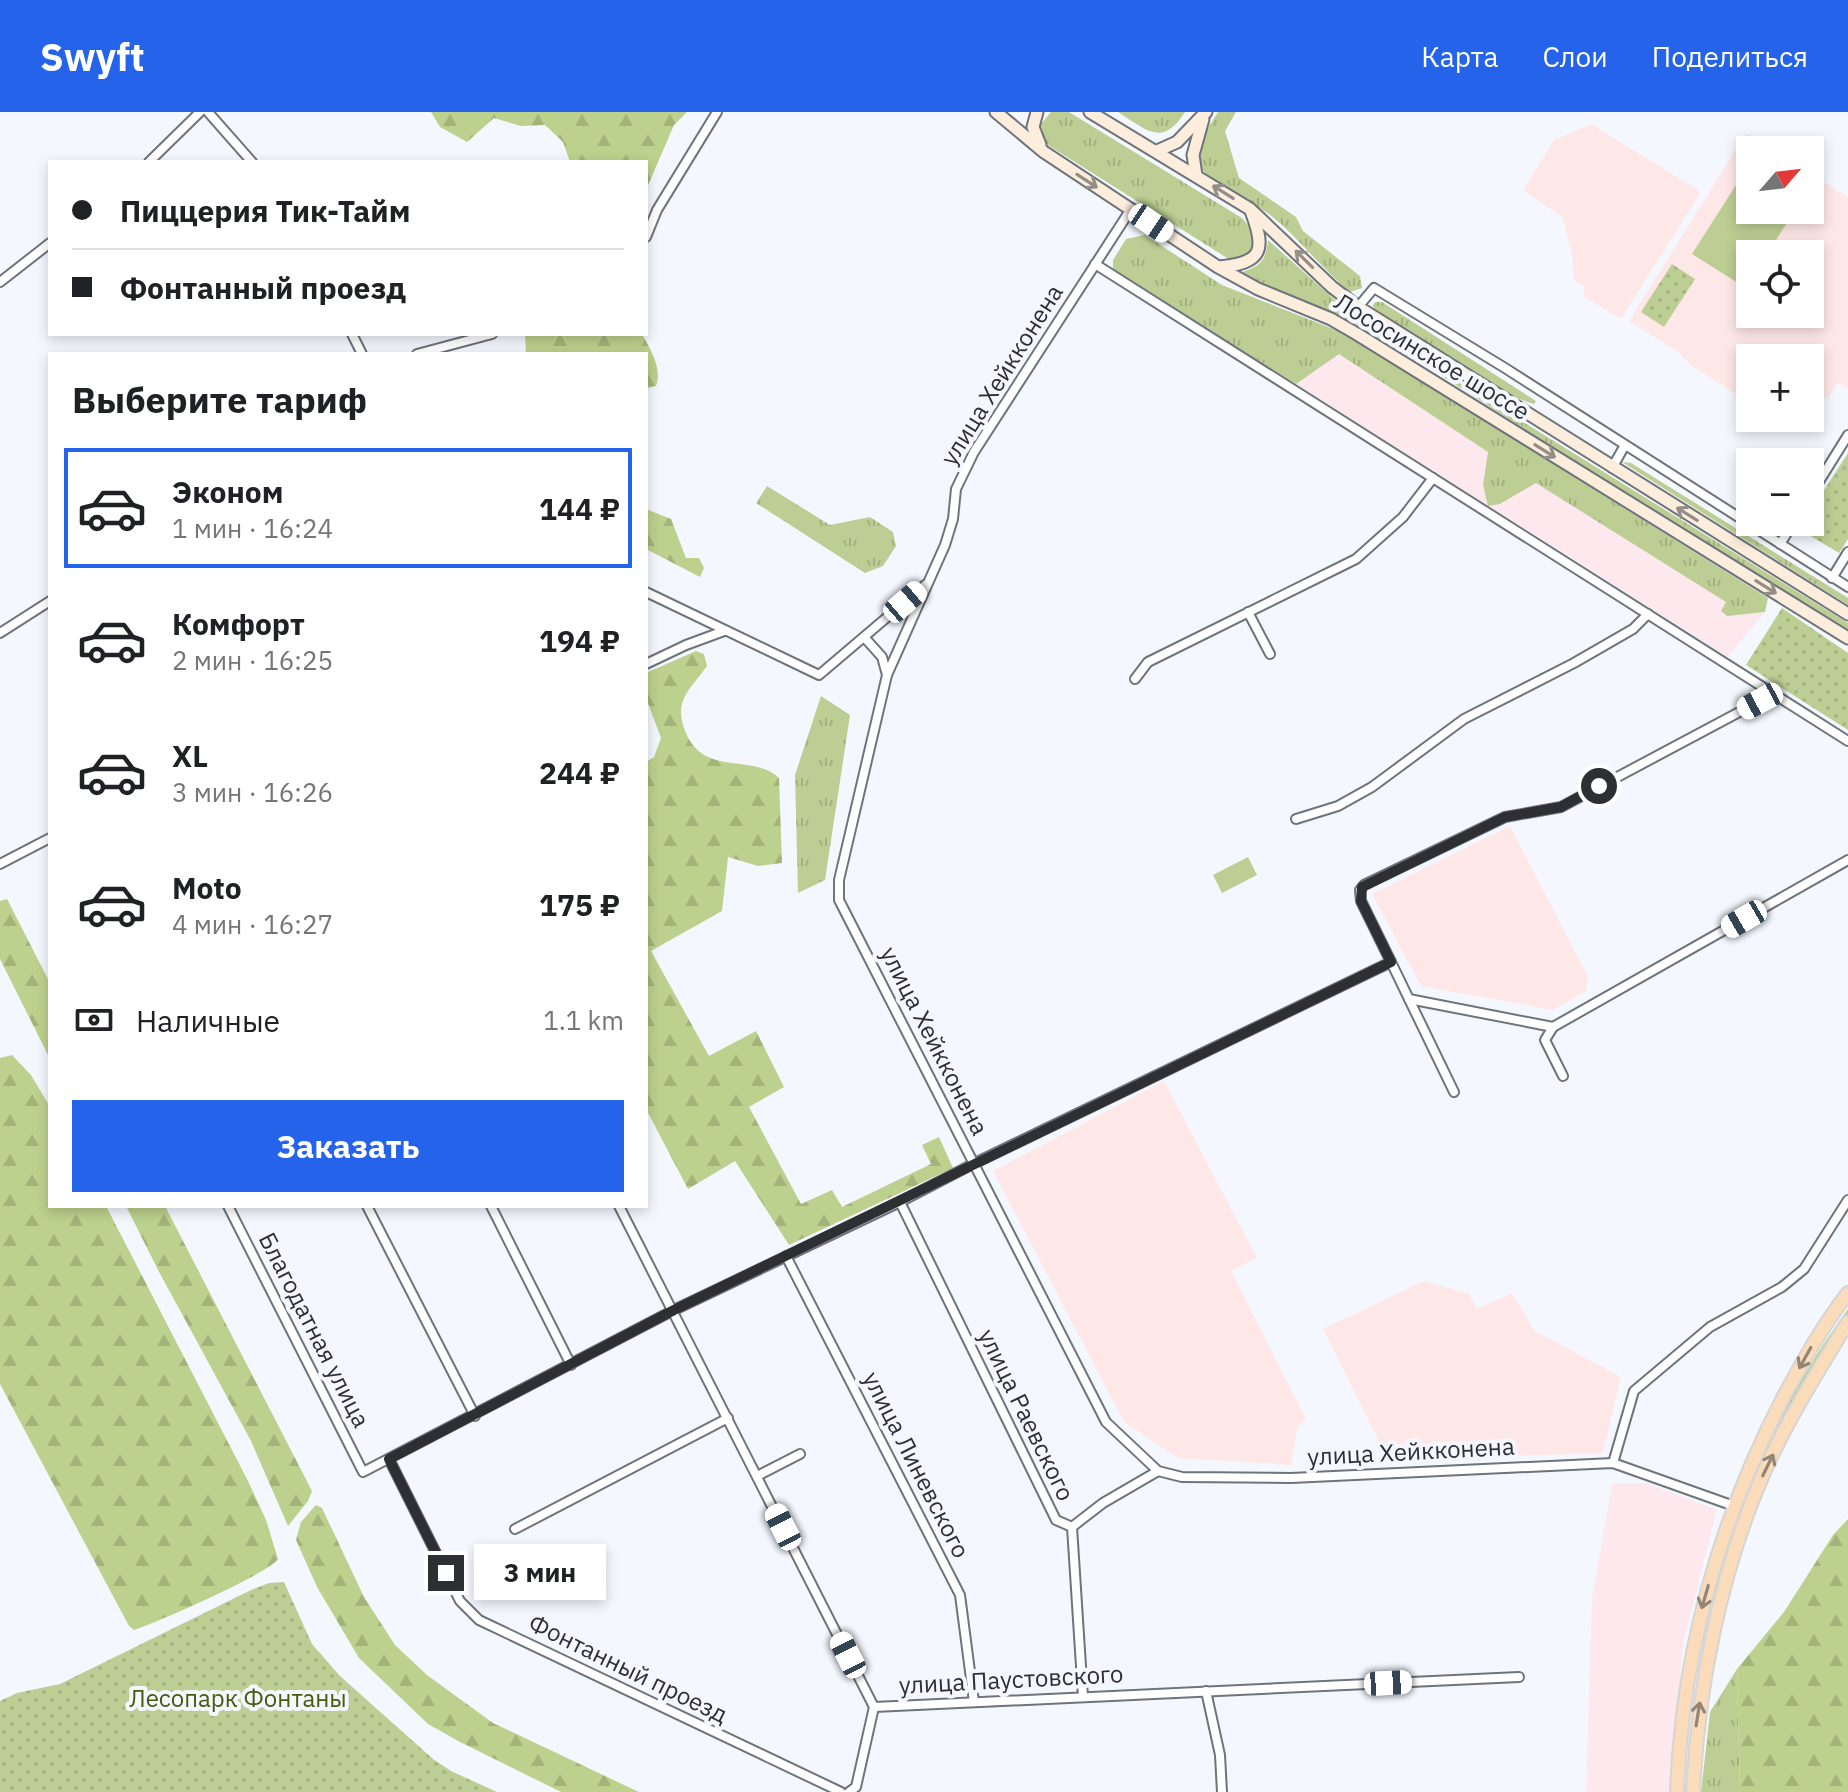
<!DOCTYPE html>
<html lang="ru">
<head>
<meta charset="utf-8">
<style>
  body { margin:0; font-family:"IBM Plex Sans",sans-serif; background:#f6f6f6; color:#202124; height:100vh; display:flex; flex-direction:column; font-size:30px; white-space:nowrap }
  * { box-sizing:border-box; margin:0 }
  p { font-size:26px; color:#757577 }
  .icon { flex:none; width:44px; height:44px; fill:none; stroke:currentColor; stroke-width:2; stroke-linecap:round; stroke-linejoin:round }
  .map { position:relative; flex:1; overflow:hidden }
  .details { position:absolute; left:48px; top:240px; width:600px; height:856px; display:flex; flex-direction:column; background:#fff; border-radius:0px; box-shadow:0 4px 12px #0003 }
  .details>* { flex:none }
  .top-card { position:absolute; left:48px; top:48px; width:600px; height:176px; border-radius:0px; box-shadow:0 4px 12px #0003; display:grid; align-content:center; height:176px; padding:0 24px; background:#fff }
  .needle { width:52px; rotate:62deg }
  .controls { position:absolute; left:1736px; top:24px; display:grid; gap:16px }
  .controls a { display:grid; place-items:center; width:88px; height:88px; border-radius:0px; background:#fff; box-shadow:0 4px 12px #0003; font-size:40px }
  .end { position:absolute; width:36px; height:36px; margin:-18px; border:10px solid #2d2f33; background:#fff; box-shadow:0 0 0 4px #fff }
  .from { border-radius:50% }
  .bubble { position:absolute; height:56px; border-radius:0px; background:#fff; box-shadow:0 4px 12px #0003; font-size:26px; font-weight:700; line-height:56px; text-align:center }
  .car { position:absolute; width:24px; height:48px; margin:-24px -12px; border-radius:10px; box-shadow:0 0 6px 2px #0007; background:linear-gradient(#fff 24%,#345 0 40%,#fff 0 76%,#345 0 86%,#fff 0) }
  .top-card b { display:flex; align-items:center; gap:28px; height:76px; font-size:30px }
  .top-card b+b { border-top:2px solid #e0e0e0 }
  .top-card i { width:20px; height:20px; background:#202124 }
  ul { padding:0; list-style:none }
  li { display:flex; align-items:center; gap:24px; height:120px; margin:0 16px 12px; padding:0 8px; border:4px solid transparent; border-radius:0px }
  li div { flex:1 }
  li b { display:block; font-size:30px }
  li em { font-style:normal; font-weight:700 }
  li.active { border-color:#2563eb }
  li>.icon { width:72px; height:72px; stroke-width:1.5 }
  h2 { padding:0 24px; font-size:36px; line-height:96px }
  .pay { display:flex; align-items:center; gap:20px; height:88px; padding:0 24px; font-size:30px }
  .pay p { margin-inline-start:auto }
  .button { display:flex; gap:16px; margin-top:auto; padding:16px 24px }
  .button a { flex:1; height:92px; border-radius:0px; background:#2563eb; color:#fff; font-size:32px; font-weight:700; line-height:92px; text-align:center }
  header { display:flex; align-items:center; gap:48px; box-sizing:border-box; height:112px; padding:0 40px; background:#2563eb; color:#fff }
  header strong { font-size:38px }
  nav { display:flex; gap:44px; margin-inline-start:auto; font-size:28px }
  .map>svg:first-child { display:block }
  .industrial { fill:#fde8ee }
  .education { fill:#fee8e7; fill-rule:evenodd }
  .grass { fill:url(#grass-tufts) }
  .forest { fill:url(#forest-firs) }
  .park { fill:url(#park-dots) }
  .garden { fill:#bcce93 }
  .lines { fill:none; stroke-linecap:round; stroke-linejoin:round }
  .street-casing { stroke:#6e747c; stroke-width:12 }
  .secondary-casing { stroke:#6e747c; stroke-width:15 }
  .primary-casing { stroke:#d5d5d6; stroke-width:16 }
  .street { stroke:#fff; stroke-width:8 }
  .secondary { stroke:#fceddc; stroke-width:11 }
  .primary { stroke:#fadcba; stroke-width:12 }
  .oneway { stroke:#948e88 }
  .oneway2 { stroke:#948676 }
  .route { stroke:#2d2f33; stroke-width:10 }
  .labels { text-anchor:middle; stroke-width:8; stroke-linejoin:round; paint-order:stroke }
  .street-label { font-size:24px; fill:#2d2f33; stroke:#f4f8fe }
  .park-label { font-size:24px; fill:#495a0e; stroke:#f4f8fe }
</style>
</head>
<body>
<header>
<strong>Swyft</strong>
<nav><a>Карта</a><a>Слои</a><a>Поделиться</a></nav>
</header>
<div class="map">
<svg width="1848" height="1680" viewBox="0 0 1848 1680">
  <defs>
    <pattern id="grass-tufts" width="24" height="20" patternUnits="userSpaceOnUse" patternTransform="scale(2)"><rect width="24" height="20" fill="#bcce93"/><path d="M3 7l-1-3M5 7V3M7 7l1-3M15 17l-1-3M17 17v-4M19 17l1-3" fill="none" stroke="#a2b17f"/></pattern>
    <pattern id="forest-firs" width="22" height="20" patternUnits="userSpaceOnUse" patternTransform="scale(2)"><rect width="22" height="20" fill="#bcd18d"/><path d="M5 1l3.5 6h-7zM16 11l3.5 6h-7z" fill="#a2b47a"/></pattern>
    <pattern id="park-dots" width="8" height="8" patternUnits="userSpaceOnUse" patternTransform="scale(2)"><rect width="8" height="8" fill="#bcce93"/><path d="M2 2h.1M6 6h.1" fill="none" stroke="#a2b17f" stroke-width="1.8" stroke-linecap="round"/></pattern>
  </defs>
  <rect width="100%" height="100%" fill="#f4f8fe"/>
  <g class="industrial">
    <polygon points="1339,242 1488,340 1483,373 1500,392 1536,371 1727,490 1727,503 1765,500 1728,545 1296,272"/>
    <polygon points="1612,1371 1646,1371 1717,1398 1684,1528 1673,1640 1672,1680 1586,1680 1592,1486"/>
  </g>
  <g class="education">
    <polygon points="1591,12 1701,80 1621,207 1583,184 1585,175 1574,168 1572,140 1562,105 1523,78 1554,28"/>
    <path d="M1746 21 1773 38H1750V98H1810V61L1848 85V277L1838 271 1827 287 1810 275V246H1750V291L1692 254 1677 239 1629 209ZM1750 142H1810V202H1750Z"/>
    <polygon points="1510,714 1588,865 1586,879 1553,898 1421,874 1372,782"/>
    <polygon points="1164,969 1257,1146 1231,1159 1306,1307 1298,1314 1291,1353 1178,1346 1124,1310 993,1059"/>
    <polygon points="1424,1169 1469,1182 1477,1197 1512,1181 1535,1219 1621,1265 1603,1341 1388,1348 1323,1217"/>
  </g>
  <g class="grass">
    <path d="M1051 0H1069L1242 106C1260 124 1256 150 1227 146L1048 33 1042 23 1041 12Z"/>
    <path d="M1118 0H1185C1162 36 1147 18 1118 0Z"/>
    <path d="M1218 0H1236L1225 19 1239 66 1296 105 1303 119 1360 164 1362 176 1350 180C1321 156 1298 125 1269 102 1255 92 1209 69 1202 57 1191 39 1209 15 1218 0Z"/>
    <polygon points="1145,123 1222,173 1346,222 1768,486 1765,500 1727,504 1721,499 1726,490 1536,371 1500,392 1488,394 1483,373 1488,340 1339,242 1296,272 1113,159 1113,148 1126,127"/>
    <path d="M1268 128 1344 196 1421 246 1418 250 1354 211 1276 179 1242 160C1261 154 1266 148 1268 128Z"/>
    <polygon points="1375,190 1382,190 1536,289 1534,292 1513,285 1376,200 1373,194"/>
    <polygon points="1439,258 1848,511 1848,518 1585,356 1445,266"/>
    <polygon points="1622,350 1631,351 1848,486 1848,493"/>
    <polygon points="767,374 830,413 870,405 893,420 896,434 883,454 865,461 756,391"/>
    <polygon points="821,584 850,603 825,768 798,781 795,663"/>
    <path d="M1848 1197V1203L1743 1397 1688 1680C1697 1503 1742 1342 1848 1197Z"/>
    <polygon points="1737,1557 1740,1680 1701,1680 1710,1600"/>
  </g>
  <g class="forest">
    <polygon points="431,0 687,0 674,13 646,78 646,50 570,50 563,30 545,13 521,14 494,6 467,30 440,15"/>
    <path d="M525 222H642C650 236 663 258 656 274L646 277V242H526Z"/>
    <polygon points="646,397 671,407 686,446 699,446 704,456 700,465 646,437"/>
    <path d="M696 539 704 542 707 554C690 578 672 589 686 621 704 665 753 641 779 666L782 751 758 754 728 745 722 799 651 839 709 944 756 919 784 975 749 995 801 1092 832 1078 842 1095 931 1052 922 1033 939 1025 953 1056 789 1133 735 1049 688 1077 646 997V650L654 645 661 626 646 586V561Z"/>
    <polygon points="7,787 50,871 50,947 0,847 0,789"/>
    <path d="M12 943 31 963 50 995V1094H106L248 1369 266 1408 278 1447C268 1462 156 1511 134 1518L129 1514 0 1272V946Z"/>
    <polygon points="126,1094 165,1094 312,1379 308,1389 288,1414 251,1329 158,1158"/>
    <polygon points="316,1393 322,1396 364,1485 395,1533 427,1563 493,1611 639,1680 561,1680 460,1630 428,1612 359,1546 317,1475 296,1428 301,1410"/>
    <polygon points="1848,1407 1848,1680 1740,1680 1737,1557 1784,1500 1833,1423"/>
  </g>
  <g class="park">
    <polygon points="1672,152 1695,167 1664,215 1641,200"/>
    <polygon points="1848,341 1848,427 1839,441 1799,417 1803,410 1810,410 1810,400"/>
    <polygon points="1782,496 1848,541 1848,618 1746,553"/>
    <polygon points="284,1470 312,1532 340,1564 433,1647 451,1659 497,1680 0,1680 0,1589 17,1581 60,1572 251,1478 269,1471"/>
  </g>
  <g class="garden">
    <polygon points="1750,51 1750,98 1795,98 1767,142 1750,142 1750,169 1746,176 1692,142"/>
    <polygon points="1248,745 1257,763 1222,781 1213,763"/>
  </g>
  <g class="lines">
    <defs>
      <g id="street">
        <polyline points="208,0 252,50"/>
        <polyline points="149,50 200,0"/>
        <polyline points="1131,97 974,340 956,377 953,407 945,433 887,563 839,768 839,788 1106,1310 1158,1359 1182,1365 1291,1366 1613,1351 1734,1394"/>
        <polyline points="646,125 657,98 717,0"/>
        <polyline points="1095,152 1848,629"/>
        <polyline points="0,170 50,131"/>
        <polyline points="1358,195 1374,176 1505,256 1848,475"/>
        <polyline points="352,222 362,242"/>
        <polyline points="417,242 492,222"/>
        <polyline points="1612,356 1625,333"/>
        <polyline points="1810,384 1848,323"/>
        <polyline points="1780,432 1794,410"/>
        <polyline points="1832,466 1848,440"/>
        <polyline points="646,480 819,563 925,473"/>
        <polyline points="1248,500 1270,542"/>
        <polyline points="0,521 50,489"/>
        <polyline points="864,525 882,545 887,563"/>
        <polyline points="646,552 686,533 724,519"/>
        <polyline points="1135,567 1148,550 1356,447 1403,405 1433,366"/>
        <polyline points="1296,707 1338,694 1372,675 1464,607 1574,551 1633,517 1648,502"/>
        <polyline points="0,752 50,726"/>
        <polyline points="1391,850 1361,789 1360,778 1364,773 1505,705 1561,695 1760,589 1770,579"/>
        <polyline points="1409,887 1553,915 1848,748"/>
        <polyline points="1553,915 1545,928 1563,964"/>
        <polyline points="900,1090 1056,1408 1072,1415 1083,1585"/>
        <polyline points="228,1094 363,1360 674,1198 900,1090 973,1052 1391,850 1454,980"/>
        <polyline points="367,1094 475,1304"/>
        <polyline points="491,1094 571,1253"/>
        <polyline points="619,1094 874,1595"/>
        <polyline points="786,1144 960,1483 974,1590"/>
        <polyline points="389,1347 460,1489 479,1508 841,1680"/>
        <polyline points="1613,1351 1634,1279 1710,1215 1782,1175 1804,1157 1848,1088"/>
        <polyline points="757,1364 800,1342"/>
        <polyline points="1072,1415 1103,1391 1158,1359"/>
        <polyline points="515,1417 728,1306"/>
        <polyline points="1206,1579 1220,1643 1222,1680"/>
        <polyline points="874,1595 1519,1565"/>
        <polyline points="849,1680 856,1675 874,1595"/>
      </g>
      <g id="secondary">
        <polyline points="996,0 1044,40 1218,155 1258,177 1331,207 1357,222 1848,526"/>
        <polyline points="1037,0 1033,15 1040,33"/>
        <polyline points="1090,0 1250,97 1332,175 1358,195 1848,502"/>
        <polyline points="1157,39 1177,30 1206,0"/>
        <polyline points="1196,63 1193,43 1203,7"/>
        <path d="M1219 155C1263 151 1266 138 1251 99"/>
      </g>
      <g id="primary">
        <path d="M1677 1680C1682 1540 1719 1409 1784 1284 1803 1249 1823 1213 1848 1181"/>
        <path d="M1693 1680C1698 1574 1720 1463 1762 1365 1786 1310 1817 1261 1848 1210"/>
      </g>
    </defs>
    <use href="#street" class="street-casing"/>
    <use href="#secondary" class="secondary-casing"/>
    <use href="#primary" class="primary-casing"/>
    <use href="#street" class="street"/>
    <use href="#secondary" class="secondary"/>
    <use href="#primary" class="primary"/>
  </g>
  <defs><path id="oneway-shaft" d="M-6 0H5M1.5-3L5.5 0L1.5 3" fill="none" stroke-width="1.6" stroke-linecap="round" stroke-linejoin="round" transform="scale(2)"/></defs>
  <g class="oneway">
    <use href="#oneway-shaft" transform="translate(1087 69) rotate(33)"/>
    <use href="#oneway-shaft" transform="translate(1223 80) rotate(-148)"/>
    <use href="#oneway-shaft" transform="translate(1304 147) rotate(-135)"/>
    <use href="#oneway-shaft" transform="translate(1545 339) rotate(32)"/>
    <use href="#oneway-shaft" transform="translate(1687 402) rotate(-148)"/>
    <use href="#oneway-shaft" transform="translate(1766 475) rotate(32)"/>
  </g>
  <g class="oneway2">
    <use href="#oneway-shaft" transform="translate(1805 1246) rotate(119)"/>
    <use href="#oneway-shaft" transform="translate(1768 1353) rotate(-64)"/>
    <use href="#oneway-shaft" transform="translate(1705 1485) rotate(106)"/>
    <use href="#oneway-shaft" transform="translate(1698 1602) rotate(-81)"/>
  </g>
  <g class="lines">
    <polyline class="route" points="446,1461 389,1347 674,1198 1391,850 1361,789 1362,775 1505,705 1561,695 1599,674"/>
  </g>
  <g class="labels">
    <g class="street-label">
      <text transform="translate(1432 245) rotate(31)" y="8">Лососинское шоссе</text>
      <text transform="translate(1002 263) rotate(-58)" y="8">улица Хейкконена</text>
      <text transform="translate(934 929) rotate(63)" y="8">улица Хейкконена</text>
      <text transform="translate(314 1218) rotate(63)" y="8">Благодатная улица</text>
      <text transform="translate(1026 1303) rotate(64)" y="8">улица Раевского</text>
      <text transform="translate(1411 1340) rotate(-3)" y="8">улица Хейкконена</text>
      <text transform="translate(916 1353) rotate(63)" y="8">улица Линевского</text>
      <text transform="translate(628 1557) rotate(26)" y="8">Фонтанный проезд</text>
      <text transform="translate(1011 1568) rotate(-3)" y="8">улица Паустовского</text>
    </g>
    <g class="park-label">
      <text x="238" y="1595">Лесопарк Фонтаны</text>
    </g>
  </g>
</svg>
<div class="controls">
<a><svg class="needle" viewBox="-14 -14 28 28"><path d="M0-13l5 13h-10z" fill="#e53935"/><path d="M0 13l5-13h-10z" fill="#757577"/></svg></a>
<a><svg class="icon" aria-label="locate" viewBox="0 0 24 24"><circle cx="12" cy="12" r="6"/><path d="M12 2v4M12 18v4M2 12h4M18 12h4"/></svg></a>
<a>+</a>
<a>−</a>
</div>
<i class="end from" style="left:1599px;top:674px"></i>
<i class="end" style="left:446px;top:1461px"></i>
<div class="bubble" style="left:474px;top:1432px;width:132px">3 мин</div>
<i class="car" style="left:1151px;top:111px;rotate:124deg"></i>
<i class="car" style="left:905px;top:490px;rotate:49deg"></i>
<i class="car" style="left:1760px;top:589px;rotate:242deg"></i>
<i class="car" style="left:1744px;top:807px;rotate:240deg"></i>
<i class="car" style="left:783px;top:1415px;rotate:333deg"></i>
<i class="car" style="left:848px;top:1543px;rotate:333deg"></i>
<i class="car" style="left:1388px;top:1571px;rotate:87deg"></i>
<div class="top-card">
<b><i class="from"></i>Пиццерия Тик-Тайм</b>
<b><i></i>Фонтанный проезд</b>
</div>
<section class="details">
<h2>Выберите тариф</h2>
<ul>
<li class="active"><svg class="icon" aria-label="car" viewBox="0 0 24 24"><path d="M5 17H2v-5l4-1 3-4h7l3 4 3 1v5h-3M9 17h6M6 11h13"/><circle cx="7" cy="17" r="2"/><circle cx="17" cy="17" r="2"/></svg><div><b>Эконом</b><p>1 мин · 16:24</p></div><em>144 ₽</em></li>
<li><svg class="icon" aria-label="car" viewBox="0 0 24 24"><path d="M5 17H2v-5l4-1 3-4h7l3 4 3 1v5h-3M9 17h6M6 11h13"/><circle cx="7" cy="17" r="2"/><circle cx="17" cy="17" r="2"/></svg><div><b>Комфорт</b><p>2 мин · 16:25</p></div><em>194 ₽</em></li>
<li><svg class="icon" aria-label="car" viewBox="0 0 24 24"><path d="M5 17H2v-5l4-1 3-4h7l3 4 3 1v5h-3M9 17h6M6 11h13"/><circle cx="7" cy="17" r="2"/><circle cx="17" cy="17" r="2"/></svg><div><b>XL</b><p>3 мин · 16:26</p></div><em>244 ₽</em></li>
<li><svg class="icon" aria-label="car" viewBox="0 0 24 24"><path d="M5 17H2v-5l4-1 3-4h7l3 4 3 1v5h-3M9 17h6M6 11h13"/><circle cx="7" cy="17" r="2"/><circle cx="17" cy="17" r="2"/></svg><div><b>Moto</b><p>4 мин · 16:27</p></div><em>175 ₽</em></li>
</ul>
<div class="pay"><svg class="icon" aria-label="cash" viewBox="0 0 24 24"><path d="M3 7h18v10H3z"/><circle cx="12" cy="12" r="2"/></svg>Наличные<p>1.1 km</p></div>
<div class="button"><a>Заказать</a></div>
</section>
</div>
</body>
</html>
